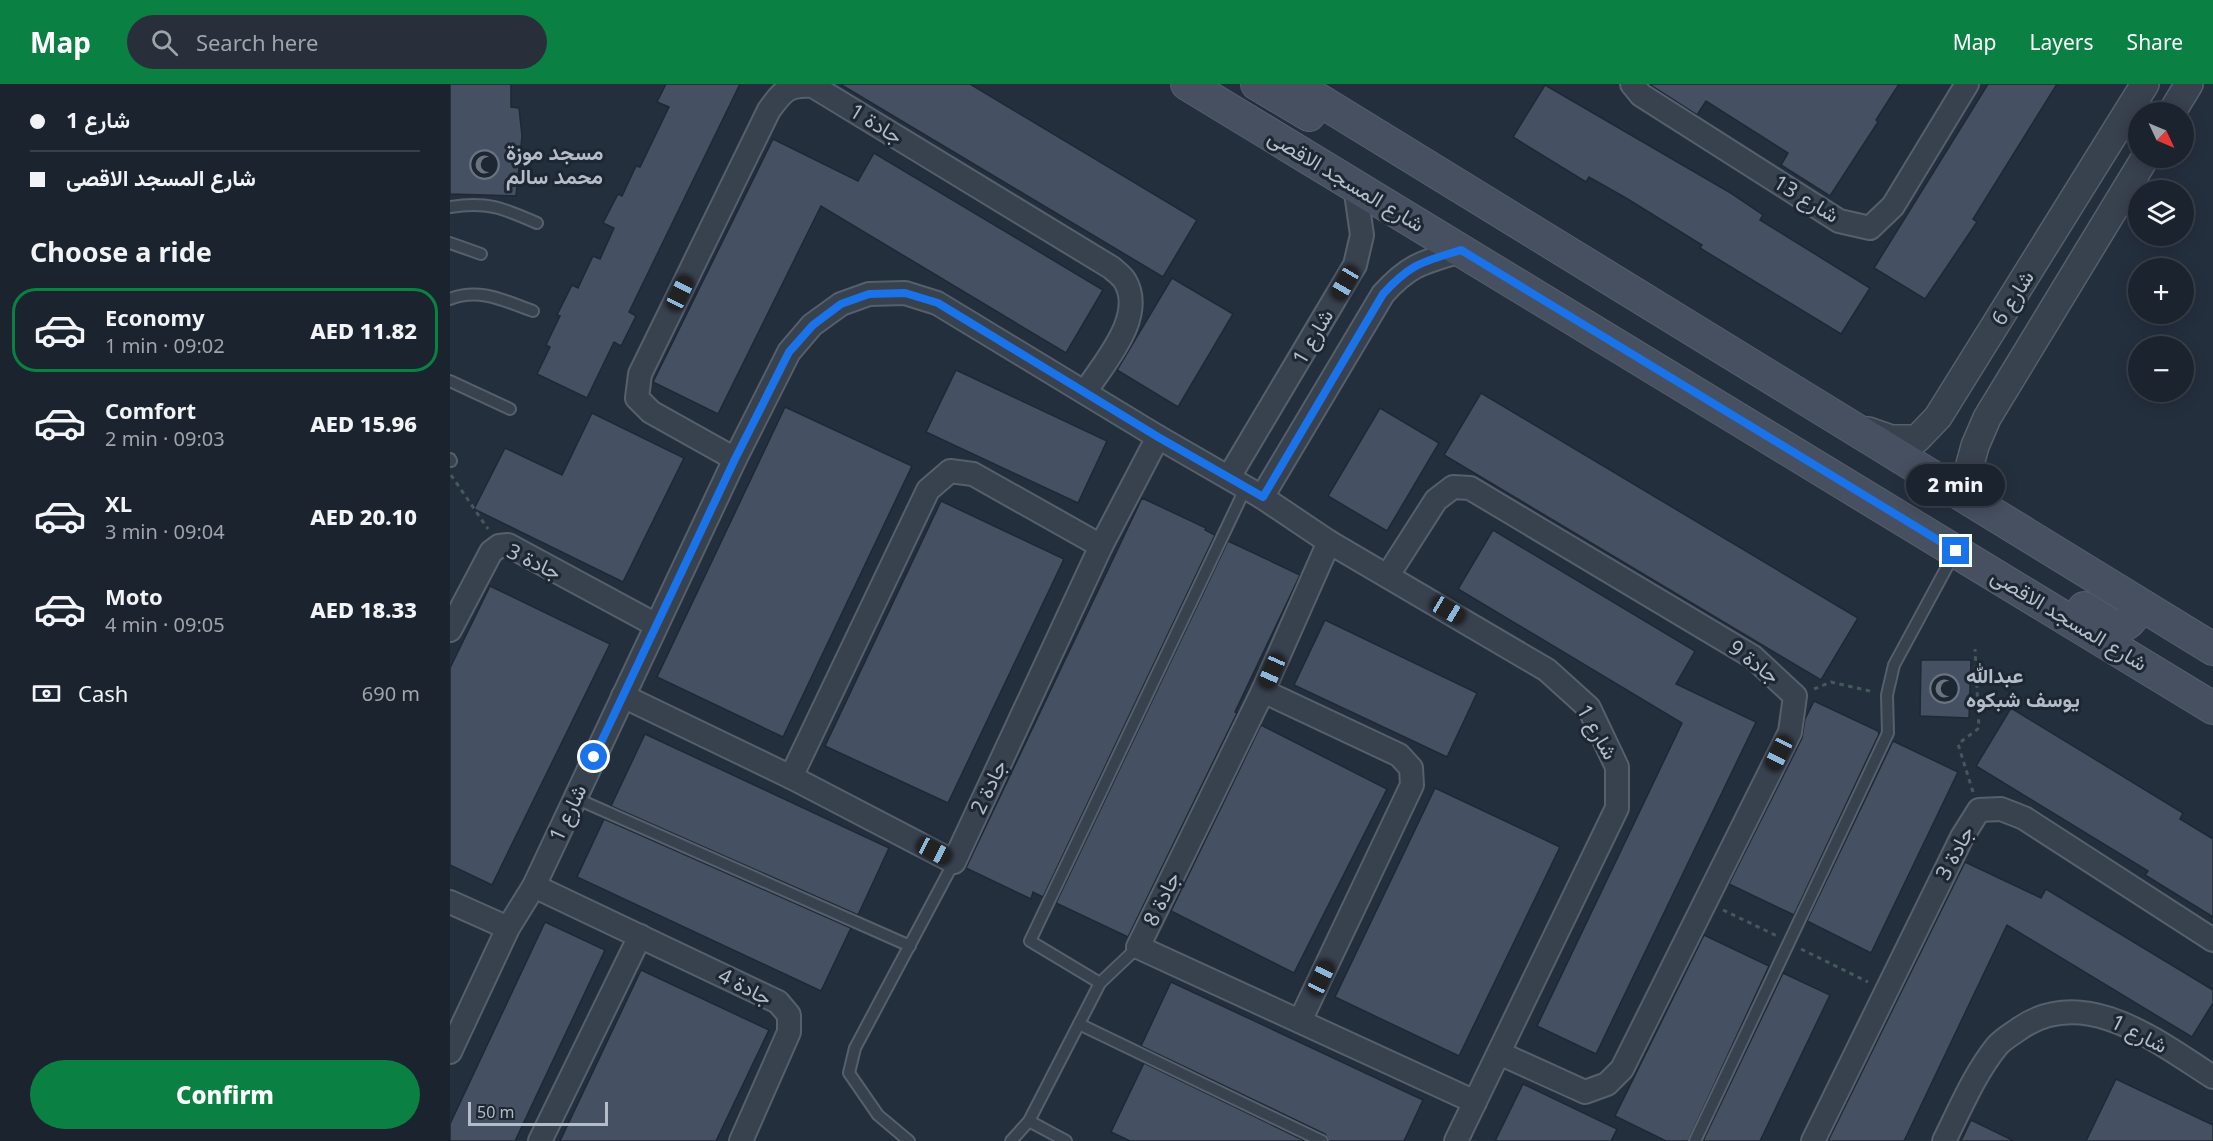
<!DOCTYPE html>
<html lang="en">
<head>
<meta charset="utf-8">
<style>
  body { margin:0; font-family:"Noto Sans",Vazirmatn,sans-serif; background:#282f3a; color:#f1f3f6; height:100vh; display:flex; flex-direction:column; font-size:22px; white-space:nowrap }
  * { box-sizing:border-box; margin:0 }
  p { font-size:20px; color:#a0a4aa }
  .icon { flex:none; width:33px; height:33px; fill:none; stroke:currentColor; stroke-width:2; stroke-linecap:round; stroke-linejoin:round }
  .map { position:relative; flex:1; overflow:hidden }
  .side { display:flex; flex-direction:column; background:#1b232e; width:450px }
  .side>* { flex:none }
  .top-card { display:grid; align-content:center; height:132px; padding:0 30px; background:#1b232e }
  .needle { width:39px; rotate:134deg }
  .fabs { position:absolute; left:1678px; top:18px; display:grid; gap:12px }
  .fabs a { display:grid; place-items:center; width:66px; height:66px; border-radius:50%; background:#1b232e; box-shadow:0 3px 15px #0003,0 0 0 2px #39404a; font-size:30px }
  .scale { position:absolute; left:18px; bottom:15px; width:140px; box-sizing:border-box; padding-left:6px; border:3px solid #b4bcc9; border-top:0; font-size:16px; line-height:21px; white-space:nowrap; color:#b4bcc9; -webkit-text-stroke:4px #1d2633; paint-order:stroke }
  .end { position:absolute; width:27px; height:27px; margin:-14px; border:8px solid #1a73e8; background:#fff; box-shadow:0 0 0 3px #fff }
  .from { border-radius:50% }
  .bubble { position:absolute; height:42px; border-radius:21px; background:#1b232e; box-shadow:0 3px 15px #0003,0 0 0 2px #39404a; font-size:20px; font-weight:800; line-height:42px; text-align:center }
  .car { position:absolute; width:18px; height:36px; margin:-18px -9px; border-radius:8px; box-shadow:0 0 4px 2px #0007; background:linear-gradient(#222 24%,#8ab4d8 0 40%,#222 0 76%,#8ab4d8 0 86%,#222 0) }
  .top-card b { display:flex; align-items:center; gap:21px; height:57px; font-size:22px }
  .top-card b+b { border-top:2px solid #39404a }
  .top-card i { width:15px; height:15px; background:#f1f3f6 }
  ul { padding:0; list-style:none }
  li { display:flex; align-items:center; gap:18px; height:84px; margin:0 12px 9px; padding:0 18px; border:3px solid transparent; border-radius:24px }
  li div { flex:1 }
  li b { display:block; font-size:22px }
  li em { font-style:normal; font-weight:800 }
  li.selected { border-color:#0b8043 }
  li>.icon { width:54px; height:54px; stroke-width:1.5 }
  h2 { padding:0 30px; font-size:27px; line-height:72px }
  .pay { display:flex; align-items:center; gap:15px; height:66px; padding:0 30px; font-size:22px }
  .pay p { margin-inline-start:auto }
  .action { display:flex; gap:12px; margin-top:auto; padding:12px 30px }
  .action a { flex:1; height:69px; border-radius:36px; background:#0b8043; color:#fff; font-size:24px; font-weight:800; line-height:69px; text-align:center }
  header { display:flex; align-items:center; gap:36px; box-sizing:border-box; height:84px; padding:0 30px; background:#0b8043; color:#fff }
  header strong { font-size:28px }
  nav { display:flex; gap:33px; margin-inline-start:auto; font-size:21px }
  .search { width:420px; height:54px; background:#282f3a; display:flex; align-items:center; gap:15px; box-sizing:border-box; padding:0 21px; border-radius:33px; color:#a0a4aa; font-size:22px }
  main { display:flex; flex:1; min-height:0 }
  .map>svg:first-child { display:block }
  .building { fill:#455162; stroke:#1f2835; stroke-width:1.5 }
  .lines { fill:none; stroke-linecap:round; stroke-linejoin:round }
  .service-casing { stroke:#565f6c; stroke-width:14 }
  .minor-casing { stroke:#565f6c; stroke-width:26 }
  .tertiary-casing { stroke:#565f6c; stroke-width:30 }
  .secondary-casing { stroke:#565f6c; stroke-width:34 }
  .path { stroke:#44595c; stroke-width:3; stroke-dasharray:4.5 4.5; stroke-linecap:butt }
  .service { stroke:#38414e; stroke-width:10 }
  .minor { stroke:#38414e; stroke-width:22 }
  .tertiary { stroke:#38414e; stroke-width:27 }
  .secondary { stroke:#465061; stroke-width:32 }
  .route { stroke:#1a73e8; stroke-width:8 }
  .labels { text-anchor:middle; stroke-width:6; stroke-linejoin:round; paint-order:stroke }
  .street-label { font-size:21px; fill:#b4bcc9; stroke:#1d2633 }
  .poi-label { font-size:21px; font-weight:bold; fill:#b4bcc9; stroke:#1d2633; text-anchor:start }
</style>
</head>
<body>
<header>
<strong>Map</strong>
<div class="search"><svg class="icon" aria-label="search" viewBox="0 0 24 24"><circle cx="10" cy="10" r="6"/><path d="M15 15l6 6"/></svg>Search here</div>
<nav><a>Map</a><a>Layers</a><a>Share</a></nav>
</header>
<main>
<section class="side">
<div class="top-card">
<b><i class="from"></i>شارع 1</b>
<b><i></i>شارع المسجد الاقصى</b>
</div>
<h2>Choose a ride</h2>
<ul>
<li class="selected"><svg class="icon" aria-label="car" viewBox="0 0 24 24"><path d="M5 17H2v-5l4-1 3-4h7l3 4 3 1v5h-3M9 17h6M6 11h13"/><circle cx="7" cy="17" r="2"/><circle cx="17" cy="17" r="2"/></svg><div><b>Economy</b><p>1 min · 09:02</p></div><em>AED 11.82</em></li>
<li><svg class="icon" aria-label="car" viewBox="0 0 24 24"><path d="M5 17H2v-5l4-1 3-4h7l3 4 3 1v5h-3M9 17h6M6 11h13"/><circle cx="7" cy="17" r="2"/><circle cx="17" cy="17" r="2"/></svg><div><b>Comfort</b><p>2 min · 09:03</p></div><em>AED 15.96</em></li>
<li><svg class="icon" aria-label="car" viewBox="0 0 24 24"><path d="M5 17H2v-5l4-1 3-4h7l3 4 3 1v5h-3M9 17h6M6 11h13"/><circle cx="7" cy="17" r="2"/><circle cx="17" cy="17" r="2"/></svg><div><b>XL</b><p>3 min · 09:04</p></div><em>AED 20.10</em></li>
<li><svg class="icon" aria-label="car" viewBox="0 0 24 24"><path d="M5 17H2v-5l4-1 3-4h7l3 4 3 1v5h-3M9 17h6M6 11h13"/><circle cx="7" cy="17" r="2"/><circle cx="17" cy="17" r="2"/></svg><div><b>Moto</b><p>4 min · 09:05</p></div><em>AED 18.33</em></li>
</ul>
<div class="pay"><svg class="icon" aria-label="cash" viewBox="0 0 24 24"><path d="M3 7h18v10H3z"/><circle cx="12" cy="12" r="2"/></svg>Cash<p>690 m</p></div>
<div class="action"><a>Confirm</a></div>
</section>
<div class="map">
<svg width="1763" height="1057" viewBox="0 0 1763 1057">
  <rect width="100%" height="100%" fill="#242f3e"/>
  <g class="building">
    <polygon points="0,0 61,0 61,23 69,24 72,52 66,112 0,110"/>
    <polygon points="216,0 290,0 179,228 186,232 171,262 164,258 137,314 87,290 100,263 96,261 110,232 107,231 122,201 128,204 143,172 150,175 164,144 153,139 168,110 172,112 186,82 190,83 219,23 207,18"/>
    <polygon points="390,0 520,0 747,136 713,193"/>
    <polygon points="1199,0 1449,0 1426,36 1428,38 1380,112 1331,81 1338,69 1256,17 1247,31"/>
    <polygon points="1538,0 1607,0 1523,135 1527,138 1475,215 1424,184"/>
    <polygon points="1095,1 1279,108 1313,131 1310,136 1420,204 1391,250 1250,164 1252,161 1176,114 1139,93 1136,98 1063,53"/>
    <polygon points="323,55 408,97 424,69 653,206 616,269 371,122 268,330 203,298"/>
    <polygon points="722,194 783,230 728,323 667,286"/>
    <polygon points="506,286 657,357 628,419 476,348"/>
    <polygon points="1031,309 1408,534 1371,596 994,371"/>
    <polygon points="335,323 462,382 333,653 207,593"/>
    <polygon points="930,324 989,359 937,447 878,412"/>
    <polygon points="142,329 234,374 173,498 24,425 55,364 112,391"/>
    <polygon points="692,414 756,444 755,446 765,451 593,813 583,808 581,815 516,784"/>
    <polygon points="491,417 614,475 498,719 375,662"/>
    <polygon points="1043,446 1245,567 1226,600 1306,638 1146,970 1087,942 1232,639 1008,505"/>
    <polygon points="778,457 850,491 785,628 787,629 678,853 606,819"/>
    <polygon points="40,502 160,560 42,801 0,781 0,584"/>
    <polygon points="875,536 1027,609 997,673 844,601"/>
    <polygon points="1471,576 1521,576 1519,634 1470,632"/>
    <polygon points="1364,617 1428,647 1429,650 1344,831 1279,800 1352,654 1355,635"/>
    <polygon points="1561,624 1733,729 1730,735 1763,755 1763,833 1695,791 1698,787 1526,682"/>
    <polygon points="811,641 937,705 844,889 721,827"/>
    <polygon points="195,650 439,764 408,831 161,722"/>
    <polygon points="1443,657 1508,688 1421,869 1357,837"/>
    <polygon points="985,704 1110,763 1009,972 885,913"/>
    <polygon points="154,735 401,844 371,907 127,793"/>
    <polygon points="1515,778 1591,814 1596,805 1763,906 1763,919 1742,953 1557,841 1454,1057 1378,1057"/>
    <polygon points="95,838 155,866 65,1057 0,1057 0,1040"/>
    <polygon points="1254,851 1319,882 1238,1057 1216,1057 1165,1032"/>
    <polygon points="191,886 319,946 266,1057 110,1057"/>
    <polygon points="1333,889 1380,911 1310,1057 1253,1057"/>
    <polygon points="721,898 973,1016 954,1057 879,1057 875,1050 691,962"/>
    <polygon points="694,979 855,1057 680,1057 661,1048"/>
    <polygon points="1666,995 1763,1041 1763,1057 1636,1057"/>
    <polygon points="1073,1000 1167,1045 1161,1057 1045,1057"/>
    <polygon points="1521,1036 1564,1057 1511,1057"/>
  </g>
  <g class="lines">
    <defs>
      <g id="service">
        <path d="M0 123C37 117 53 124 87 139"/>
        <polyline points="0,159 31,170"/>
        <path d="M0 215C29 203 55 217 83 227"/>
        <polyline points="0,297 60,325"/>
        <polyline points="0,375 1,377"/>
        <polyline points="125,714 460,862"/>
        <polyline points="650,899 580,857 796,403"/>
        <polyline points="629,940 872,1057"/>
        <polyline points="579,1037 616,1057"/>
        <polyline points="459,1057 428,1031 399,989 405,964 504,778"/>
        <polyline points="561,1057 579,1037 650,899 688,863"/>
        <polyline points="1245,1057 1438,649 1437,611 1444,581 1504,470"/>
      </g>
      <g id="minor">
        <polyline points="1182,0 1191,11 1389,137 1420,144 1443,122 1517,0"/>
        <path d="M285 375 201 328 187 314 190 290 319 26C333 7 338 0 363 2L662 184C666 188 672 192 675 197 696 233 654 278 636 307"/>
        <polyline points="779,393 905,181 912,151 905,102"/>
        <path d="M812 413 933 210C960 180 974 178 1011 167"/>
        <polyline points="879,458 813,607 688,863 1025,1018"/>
        <polyline points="938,491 986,416 1003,403 1020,404 1303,573 1345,612 1340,648 1172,985 1157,1000 1135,1008 1049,969"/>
        <polyline points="0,546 41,468 49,462 58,461 206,541"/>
        <polyline points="813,607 949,671 961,684 962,701 850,937"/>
        <polyline points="173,612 341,693 504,778 651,462 708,353"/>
        <polyline points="341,693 478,406 500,387 523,390 651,462"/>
        <polyline points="84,802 328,918 339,931 339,948 291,1057"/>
        <polyline points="0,818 58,844"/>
        <polyline points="0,968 58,844 84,802 285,375 339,268 362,241 391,220 419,210 455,209 487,219 708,353 812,413 879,458 1097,586 1139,624 1167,683 1167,724 1006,1057"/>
        <polyline points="90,1057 190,852"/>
        <polyline points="1363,1057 1512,753 1529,726 1551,725 1574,734 1763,856"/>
        <path d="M1494 1057C1510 1025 1525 989 1547 962 1553 955 1562 950 1569 945 1634 899 1708 958 1763 993"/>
      </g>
      <g id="tertiary">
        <polyline points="1722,28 1739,0"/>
        <polyline points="1418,347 1441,355 1467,355 1488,333 1695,0"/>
        <polyline points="1512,410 1525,362 1537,334 1695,74"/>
      </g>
      <g id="secondary">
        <polyline points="737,0 1763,624"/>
        <polyline points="807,0 859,31"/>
        <polyline points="843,0 1763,565"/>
        <path d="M1634 524 1666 544C1682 540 1684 533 1686 518"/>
      </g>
    </defs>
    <use href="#service" class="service-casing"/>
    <use href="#minor" class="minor-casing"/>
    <use href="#tertiary" class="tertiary-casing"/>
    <use href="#secondary" class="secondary-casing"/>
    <g class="path">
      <polyline points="1,391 38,445"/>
      <polyline points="1364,605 1381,598 1424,608"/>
      <polyline points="1523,708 1508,660 1529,644 1525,565"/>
      <polyline points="1273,826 1327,852"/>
      <polyline points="1351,865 1418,898"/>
    </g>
    <use href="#service" class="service"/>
    <use href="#minor" class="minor"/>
    <use href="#tertiary" class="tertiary"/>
    <use href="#secondary" class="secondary"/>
  </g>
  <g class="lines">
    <path class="route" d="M144 673 285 375 339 268 363 241 391 220 419 210 455 209 488 219 708 353 813 413 933 210C961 179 973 178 1011 166L1506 467"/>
  </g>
  <defs>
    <symbol id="mosque-ring" viewBox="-11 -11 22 22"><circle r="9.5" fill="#1d2633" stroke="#6b7280" stroke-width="1.5"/><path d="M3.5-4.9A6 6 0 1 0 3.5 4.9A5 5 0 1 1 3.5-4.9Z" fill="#6b7280"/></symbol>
  </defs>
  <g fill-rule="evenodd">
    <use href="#mosque-ring" x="18" y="64" width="33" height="33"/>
    <use href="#mosque-ring" x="1478" y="588" width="33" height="33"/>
  </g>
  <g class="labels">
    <g class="street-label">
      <text transform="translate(426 40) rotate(31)" y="7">جادة 1</text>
      <text transform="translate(896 97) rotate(31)" y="7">شارع المسجد الاقصى</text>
      <text transform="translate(1356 115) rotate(31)" y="7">شارع 13</text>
      <text transform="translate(1563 214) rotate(-58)" y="7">شارع 6</text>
      <text transform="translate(863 253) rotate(-60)" y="7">شارع 1</text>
      <text transform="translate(84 478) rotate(25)" y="7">جادة 3</text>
      <text transform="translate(1619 536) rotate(31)" y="7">شارع المسجد الاقصى</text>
      <text transform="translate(1304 578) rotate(37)" y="7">جادة 9</text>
      <text transform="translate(1147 648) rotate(60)" y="7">شارع 1</text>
      <text transform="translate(539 703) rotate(-65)" y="7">جادة 2</text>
      <text transform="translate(118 729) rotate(-65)" y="7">شارع 1</text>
      <text transform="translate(1505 769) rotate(-62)" y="7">جادة 3</text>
      <text transform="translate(712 815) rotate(-64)" y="7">جادة 8</text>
      <text transform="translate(295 903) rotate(27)" y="7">جادة 4</text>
      <text transform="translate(1689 950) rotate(27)" y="7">شارع 1</text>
    </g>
    <g class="poi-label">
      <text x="56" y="76">مسجد موزة<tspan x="56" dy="24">محمد سالم</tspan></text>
      <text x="1516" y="599">عبدالله<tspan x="1516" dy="24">يوسف شبكوه</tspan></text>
    </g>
  </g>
</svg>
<div class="fabs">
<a><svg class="needle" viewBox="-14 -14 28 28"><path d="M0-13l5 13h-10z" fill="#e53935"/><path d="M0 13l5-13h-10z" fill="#a0a4aa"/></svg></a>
<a><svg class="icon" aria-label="layers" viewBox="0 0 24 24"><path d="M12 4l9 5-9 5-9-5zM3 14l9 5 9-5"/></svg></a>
<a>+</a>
<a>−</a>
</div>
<div class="scale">50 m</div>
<i class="end from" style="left:144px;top:673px"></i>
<i class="end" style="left:1506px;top:467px"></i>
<div class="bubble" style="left:1456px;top:380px;width:99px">2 min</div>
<i class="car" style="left:895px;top:199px;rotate:210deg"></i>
<i class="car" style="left:230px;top:209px;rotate:26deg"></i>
<i class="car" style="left:998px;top:526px;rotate:121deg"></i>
<i class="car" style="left:822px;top:587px;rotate:204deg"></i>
<i class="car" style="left:1329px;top:669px;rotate:206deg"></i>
<i class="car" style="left:484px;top:767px;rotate:118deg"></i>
<i class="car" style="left:871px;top:894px;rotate:25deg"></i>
</div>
</main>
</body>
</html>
